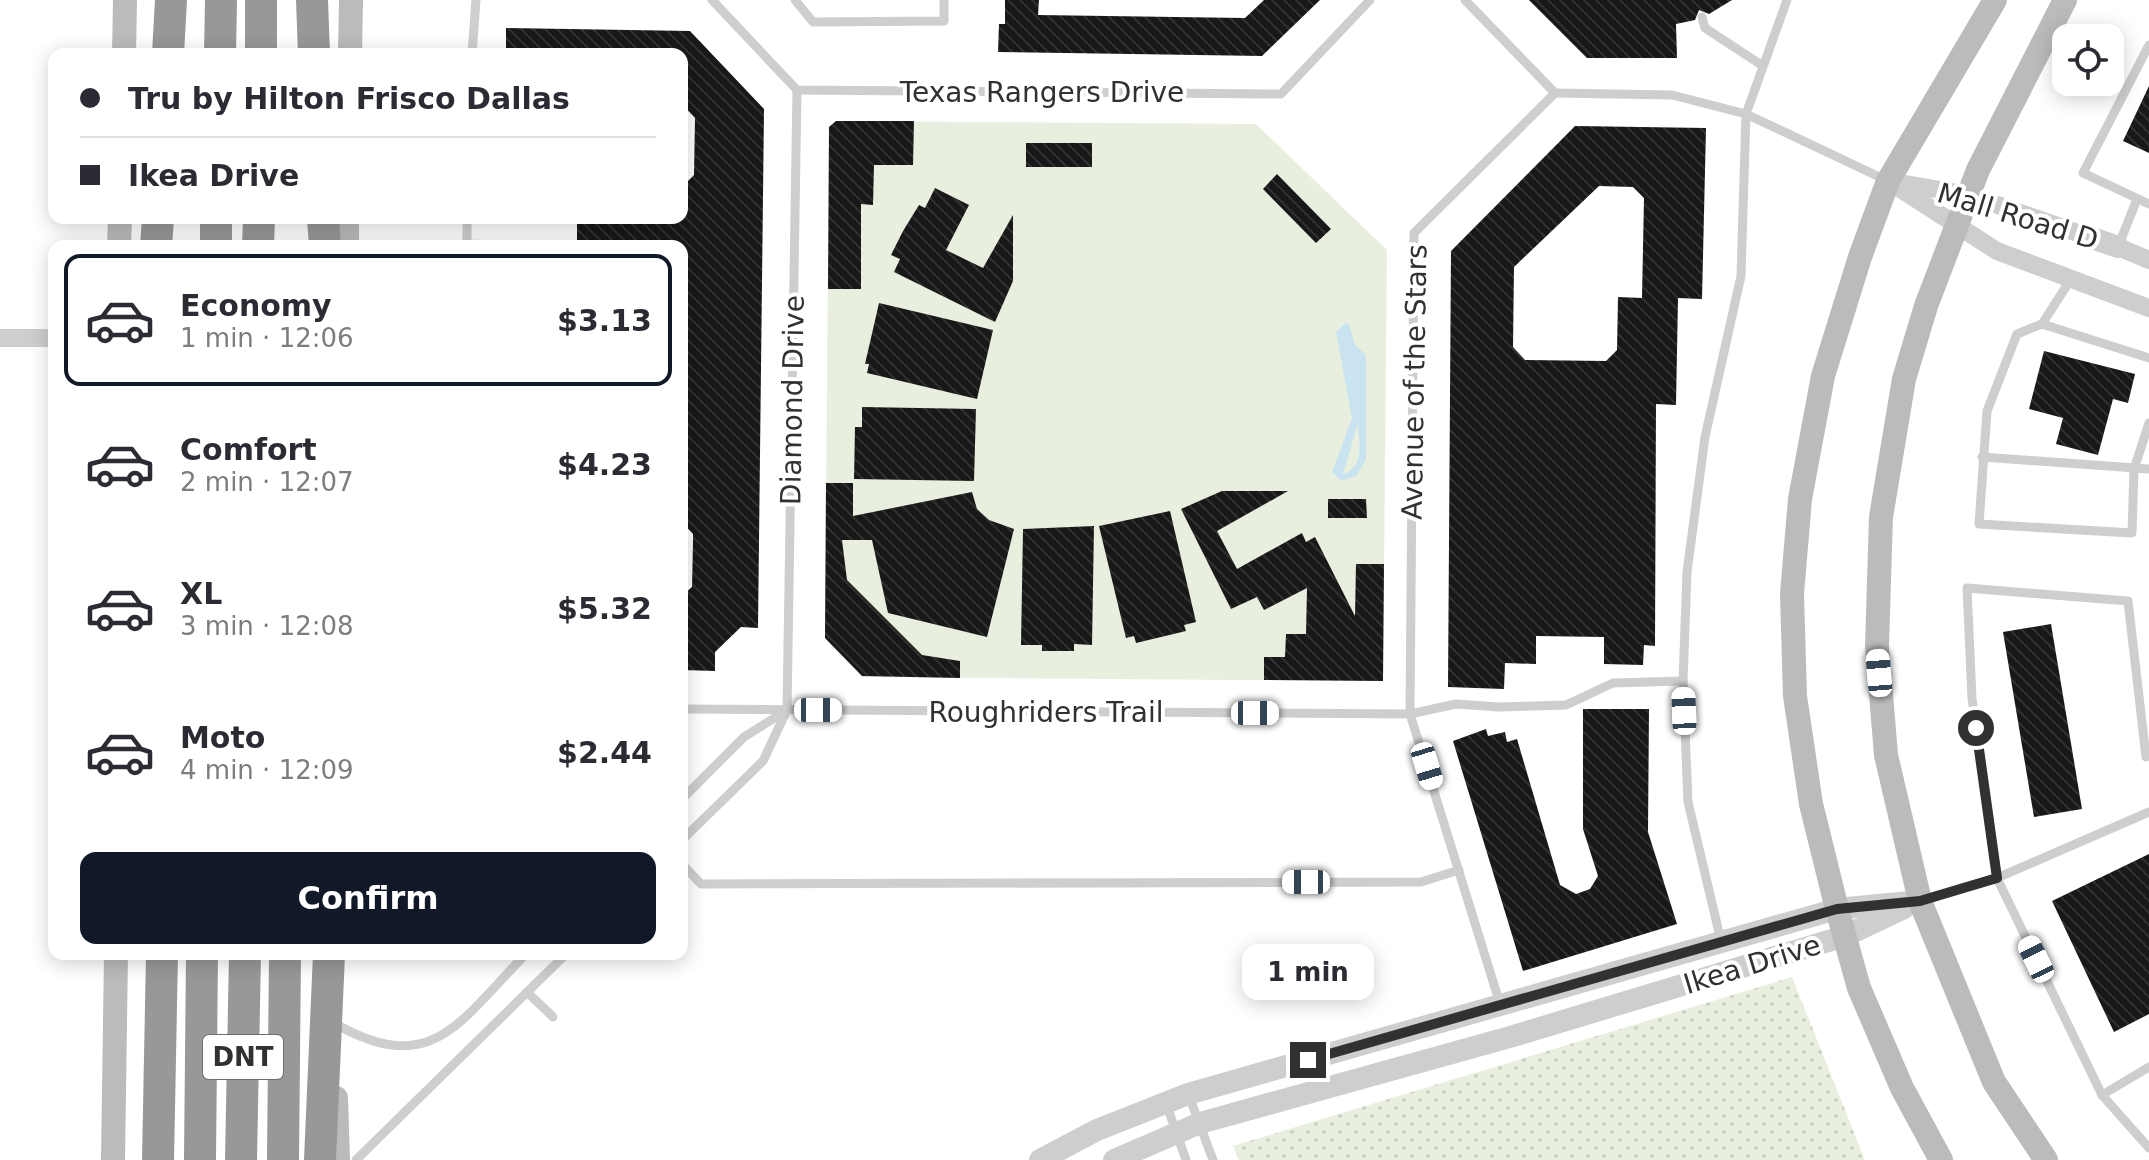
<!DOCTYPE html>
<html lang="en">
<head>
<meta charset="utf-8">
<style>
  body { margin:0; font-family:"DejaVu Sans",sans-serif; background:#f2f2f3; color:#2b2b33; height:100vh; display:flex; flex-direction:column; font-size:30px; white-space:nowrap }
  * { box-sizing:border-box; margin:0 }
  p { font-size:26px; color:#7c7c81 }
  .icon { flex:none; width:44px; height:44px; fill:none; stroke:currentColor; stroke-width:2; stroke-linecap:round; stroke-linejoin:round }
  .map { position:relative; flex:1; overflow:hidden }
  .sheet { position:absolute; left:48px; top:240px; width:640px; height:720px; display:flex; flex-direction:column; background:#fff; border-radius:16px; box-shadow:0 4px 20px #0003 }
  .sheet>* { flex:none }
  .guide { position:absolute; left:48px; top:48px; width:640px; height:176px; border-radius:16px; box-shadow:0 4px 20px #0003; display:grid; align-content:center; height:176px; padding:0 32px; background:#fff }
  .controls { position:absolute; left:2052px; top:24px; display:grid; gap:16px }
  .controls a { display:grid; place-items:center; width:72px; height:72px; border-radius:16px; background:#fff; box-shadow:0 4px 20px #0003; font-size:40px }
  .end { position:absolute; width:36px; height:36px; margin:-18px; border:10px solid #313131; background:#fff; box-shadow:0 0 0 4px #fff }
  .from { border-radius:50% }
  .bubble { position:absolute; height:56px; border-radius:16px; background:#fff; box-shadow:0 4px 20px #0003; font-size:26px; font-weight:700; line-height:56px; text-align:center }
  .car { position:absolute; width:24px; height:48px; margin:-24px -12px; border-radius:10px; box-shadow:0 0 6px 2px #0007; background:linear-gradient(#fff 24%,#345 0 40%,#fff 0 76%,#345 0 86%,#fff 0) }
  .guide b { display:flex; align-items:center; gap:28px; height:76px; font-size:30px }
  .guide b+b { border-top:2px solid #e1e1e2 }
  .guide i { width:20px; height:20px; background:#2b2b33 }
  ul { padding:14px 0 0; list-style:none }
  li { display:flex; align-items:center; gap:24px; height:132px; margin:0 16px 12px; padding:0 16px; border:4px solid transparent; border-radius:16px }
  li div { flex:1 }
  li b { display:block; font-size:30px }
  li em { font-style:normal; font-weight:700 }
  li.active { border-color:#111827 }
  li>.icon { width:72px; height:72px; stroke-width:1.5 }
  .action { display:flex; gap:16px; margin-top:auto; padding:16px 32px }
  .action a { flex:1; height:92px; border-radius:16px; background:#111827; color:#fff; font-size:32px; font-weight:700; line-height:92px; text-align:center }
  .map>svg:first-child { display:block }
  .grass { fill:url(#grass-dots) }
  .park { fill:#e9efde }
  .water { fill:#c9e4f0; fill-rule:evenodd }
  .building { fill:url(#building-back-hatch); fill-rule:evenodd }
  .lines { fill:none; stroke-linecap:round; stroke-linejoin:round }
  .service { stroke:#cecece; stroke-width:9 }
  .minor { stroke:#cecece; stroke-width:18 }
  .tertiary { stroke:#cecece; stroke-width:22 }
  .secondary { stroke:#bbb; stroke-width:24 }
  .motorway { stroke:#989898; stroke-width:32 }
  .route { stroke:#313131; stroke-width:10 }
  .labels { text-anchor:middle; stroke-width:8; stroke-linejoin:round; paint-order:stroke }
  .shield { fill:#fff; stroke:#6f6f6f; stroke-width:2 }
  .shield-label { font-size:26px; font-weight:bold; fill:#313131 }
  .street-label { font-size:28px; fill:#313131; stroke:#fff }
</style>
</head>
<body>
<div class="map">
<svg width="2149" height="1160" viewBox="0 0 2149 1160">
  <defs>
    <pattern id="grass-dots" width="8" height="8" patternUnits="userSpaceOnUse" patternTransform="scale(2)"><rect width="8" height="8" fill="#e9efde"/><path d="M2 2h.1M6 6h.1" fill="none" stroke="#c8cdbf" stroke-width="1.8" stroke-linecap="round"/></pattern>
    <pattern id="building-back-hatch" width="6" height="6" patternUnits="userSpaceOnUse" patternTransform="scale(2)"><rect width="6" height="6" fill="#181818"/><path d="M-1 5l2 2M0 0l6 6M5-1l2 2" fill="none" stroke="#313131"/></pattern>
  </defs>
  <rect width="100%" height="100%" fill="#fff"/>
  <polygon class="grass" points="1792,977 1865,1160 1239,1160 1233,1146"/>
  <polygon class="park" points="836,121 1256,124 1387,250 1383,681 862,677 825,638 829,127"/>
  <path class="water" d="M1345 323 1349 324 1355 345 1366 355V460L1356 476 1341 481 1332 472 1352 418 1336 332ZM1358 423C1359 442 1365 467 1343 474Z"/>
  <g class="building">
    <polygon points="1005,0 1039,0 1038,15 1245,18 1264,0 1320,0 1262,56 998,52 999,24 1005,24"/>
    <polygon points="1529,0 1732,0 1709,14 1699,10 1695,20 1676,24 1677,58 1587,58"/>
    <polygon points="506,28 690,31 764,109 758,628 741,627 715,652 715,671 682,670 682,596 692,587 693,541 693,534 682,522 682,246 577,246 577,218 682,218 682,187 694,175 695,118 682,104 682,54 506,54"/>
    <polygon points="2149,86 2149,153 2123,141"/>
    <polygon points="836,121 914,121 913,165 874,165 873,205 861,204 861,289 828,289 829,127"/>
    <path d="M1575 126 1706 128 1702 299 1678 298 1676 405 1656 404 1655 646 1644 645 1643 665 1604 664V637L1536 636V664L1505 663 1504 689 1448 687 1451 251ZM1599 186 1633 187 1644 198 1642 298 1618 297 1617 350 1606 361 1525 360 1513 347 1514 267Z"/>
    <rect x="1026" y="143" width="66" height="24"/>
    <polygon points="1277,174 1331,229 1316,243 1263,189"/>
    <polygon points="935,188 969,205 946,250 983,268 1013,215 1013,281 995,322 894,272 900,259 891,255 903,231 919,205 925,208"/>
    <polygon points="879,303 993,330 977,399 867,373 869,364 865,364"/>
    <polygon points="2044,351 2135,374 2128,403 2113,399 2098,455 2056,444 2063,418 2029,409"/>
    <polygon points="862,407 976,409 974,481 854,479 855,427 862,427"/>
    <polygon points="826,483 853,483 853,516 972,492 977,509 989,520 1014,529 987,637 888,613 872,540 842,540 847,580 922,655 960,661 960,678 862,676 825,638"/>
    <polygon points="1222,491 1288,491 1217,531 1237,569 1302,533 1306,542 1315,537 1355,616 1356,564 1384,564 1383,681 1264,680 1264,657 1285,657 1286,634 1306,634 1307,588 1264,610 1257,597 1231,609 1181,509"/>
    <polygon points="1328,499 1366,499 1367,518 1328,518"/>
    <polygon points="1170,511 1196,622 1184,625 1186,631 1136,643 1134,636 1126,638 1099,526"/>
    <polygon points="1094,526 1092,645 1074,644 1074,651 1042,651 1042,645 1021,645 1023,529"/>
    <polygon points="2051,624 2082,809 2034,817 2003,632"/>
    <polygon points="1583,709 1649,709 1648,832 1677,924 1523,971 1453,741 1486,729 1488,736 1505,732 1507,742 1517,739 1560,885 1576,894 1590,889 1598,876 1583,829"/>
    <polygon points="2149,854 2149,1014 2114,1032 2052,901"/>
  </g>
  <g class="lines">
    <g class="service">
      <polyline points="712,0 797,90 1281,94 1370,0"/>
      <polyline points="795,0 813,22 944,21 944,0"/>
      <polyline points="1465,0 1555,93"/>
      <polyline points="1702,17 1705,28 1763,66"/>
      <polyline points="2149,45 2083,173 2149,204"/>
      <polyline points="472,54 476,0"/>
      <polyline points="1555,93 1672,95 1746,114 1888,181"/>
      <polyline points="467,218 467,244 526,246"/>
      <polyline points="2118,247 2137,199"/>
      <polyline points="2071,279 2042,324 2017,334 1987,411 1979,524 2132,533 2134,469 2149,423"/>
      <polyline points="2042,324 2149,358"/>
      <polyline points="1982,457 2149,469"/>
      <polyline points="682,709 1410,714 1456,704 1499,707 1566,705 1613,683 1683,681"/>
      <polyline points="2146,757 2128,601 1967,588 1972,698 1997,878 2102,1095 2149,1148"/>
      <polyline points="682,799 744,737 787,710"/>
      <polyline points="682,840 763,761 787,710 797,90"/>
      <polyline points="682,864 701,884 1421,882 1459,870"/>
      <polyline points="1923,900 1997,878 2149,812"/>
      <polyline points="1721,941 1688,802 1683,681 1687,572 1705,437 1741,276 1746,114 1787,0"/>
      <polyline points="527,992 553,1017"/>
      <polyline points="1500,1004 1410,714 1414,233 1555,93"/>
      <path d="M334 1023C433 1080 460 1020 526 954"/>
      <polyline points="2102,1095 2149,1067"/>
      <polyline points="1189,1096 1213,1160"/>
      <polyline points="1166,1103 1186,1160"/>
      <polyline points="356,1160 566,954"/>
    </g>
    <g class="minor">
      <polyline points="1888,181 1997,251 2149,308"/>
      <polyline points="1900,183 1969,195 2092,238"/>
      <polyline points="2118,247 2149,260"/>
      <polyline points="0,338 54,338"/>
    </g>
    <g class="tertiary">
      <polyline points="2092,238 2118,247"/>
      <polyline points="1040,1160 1097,1130 1188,1094 1837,909 1920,901"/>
      <polyline points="1114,1160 1200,1123 1510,1037 1845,936 1904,908"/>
    </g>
    <g class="secondary">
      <polyline points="124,54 125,0"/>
      <polyline points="350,54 351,0"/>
      <polyline points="119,246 120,218"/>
      <polyline points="347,246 347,218"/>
      <polyline points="336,1098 338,1160"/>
      <polyline points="113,1160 116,954"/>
      <polyline points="1941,1160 1902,1088 1859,988 1837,909 1811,804 1795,696 1792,594 1800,499 1823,376 1860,257 1888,181 1995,0"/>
      <polyline points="2046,1160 1994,1082 1920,901 1886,755 1877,646 1881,517 1904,379 1926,306 1978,170 2065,0"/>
    </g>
    <g class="motorway">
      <polyline points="312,0 314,54"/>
      <polyline points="168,54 171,0"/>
      <polyline points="220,54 221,0"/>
      <polyline points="261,54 261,0"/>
      <polyline points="323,218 325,246"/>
      <polyline points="156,246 158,218"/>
      <polyline points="216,246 216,218"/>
      <polyline points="258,246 259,218"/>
      <polyline points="158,1160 162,954"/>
      <polyline points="200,1160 202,954"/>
      <polyline points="241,1160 245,954"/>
      <polyline points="283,1160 285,954"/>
      <polyline points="320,1160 329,954"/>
    </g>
  </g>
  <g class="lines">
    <polyline class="route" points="1308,1060 1837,909 1920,901 1997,878 1976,728"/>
  </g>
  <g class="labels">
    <rect class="shield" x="203" y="1035" width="80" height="44" rx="6"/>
    <g class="shield-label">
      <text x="243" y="1066">DNT</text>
    </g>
    <g class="street-label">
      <text x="1042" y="102">Texas Rangers Drive</text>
      <text transform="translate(2018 216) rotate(17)" y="10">Mall Road D</text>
      <text transform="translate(1414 382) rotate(-89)" y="10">Avenue of the Stars</text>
      <text transform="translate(792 400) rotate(-89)" y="10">Diamond Drive</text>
      <text x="1046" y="722">Roughriders Trail</text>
      <text transform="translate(1752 964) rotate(-17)" y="10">Ikea Drive</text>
    </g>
  </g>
</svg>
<div class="controls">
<a><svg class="icon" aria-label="locate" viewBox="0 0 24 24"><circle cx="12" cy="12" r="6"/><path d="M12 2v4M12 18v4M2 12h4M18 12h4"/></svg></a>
</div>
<i class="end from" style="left:1976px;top:728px"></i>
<i class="end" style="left:1308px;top:1060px"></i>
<div class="bubble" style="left:1242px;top:944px;width:132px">1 min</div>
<i class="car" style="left:1879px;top:673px;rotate:355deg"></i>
<i class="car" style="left:818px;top:710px;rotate:90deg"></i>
<i class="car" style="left:1684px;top:711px;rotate:358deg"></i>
<i class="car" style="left:1255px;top:713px;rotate:90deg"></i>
<i class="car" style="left:1427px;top:766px;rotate:163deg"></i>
<i class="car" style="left:1306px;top:882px;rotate:270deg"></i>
<i class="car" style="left:2036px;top:959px;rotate:334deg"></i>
<div class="guide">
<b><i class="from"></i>Tru by Hilton Frisco Dallas</b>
<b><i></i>Ikea Drive</b>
</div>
<section class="sheet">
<ul>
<li class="active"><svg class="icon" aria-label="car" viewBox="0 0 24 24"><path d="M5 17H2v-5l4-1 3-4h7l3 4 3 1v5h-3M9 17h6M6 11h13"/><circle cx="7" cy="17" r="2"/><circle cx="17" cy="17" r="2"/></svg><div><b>Economy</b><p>1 min · 12:06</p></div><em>$3.13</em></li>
<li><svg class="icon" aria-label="car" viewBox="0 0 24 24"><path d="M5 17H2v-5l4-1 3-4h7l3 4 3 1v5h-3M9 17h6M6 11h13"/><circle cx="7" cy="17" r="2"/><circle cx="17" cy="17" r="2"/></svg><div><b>Comfort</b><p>2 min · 12:07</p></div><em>$4.23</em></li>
<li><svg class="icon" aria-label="car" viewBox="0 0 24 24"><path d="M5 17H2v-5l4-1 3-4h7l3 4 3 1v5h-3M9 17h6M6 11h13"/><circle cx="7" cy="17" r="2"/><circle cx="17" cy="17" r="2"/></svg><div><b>XL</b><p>3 min · 12:08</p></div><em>$5.32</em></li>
<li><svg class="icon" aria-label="car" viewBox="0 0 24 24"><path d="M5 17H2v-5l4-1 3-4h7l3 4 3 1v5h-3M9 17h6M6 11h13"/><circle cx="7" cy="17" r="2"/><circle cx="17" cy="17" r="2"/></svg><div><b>Moto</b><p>4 min · 12:09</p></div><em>$2.44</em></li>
</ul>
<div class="action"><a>Confirm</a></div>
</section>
</div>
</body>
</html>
